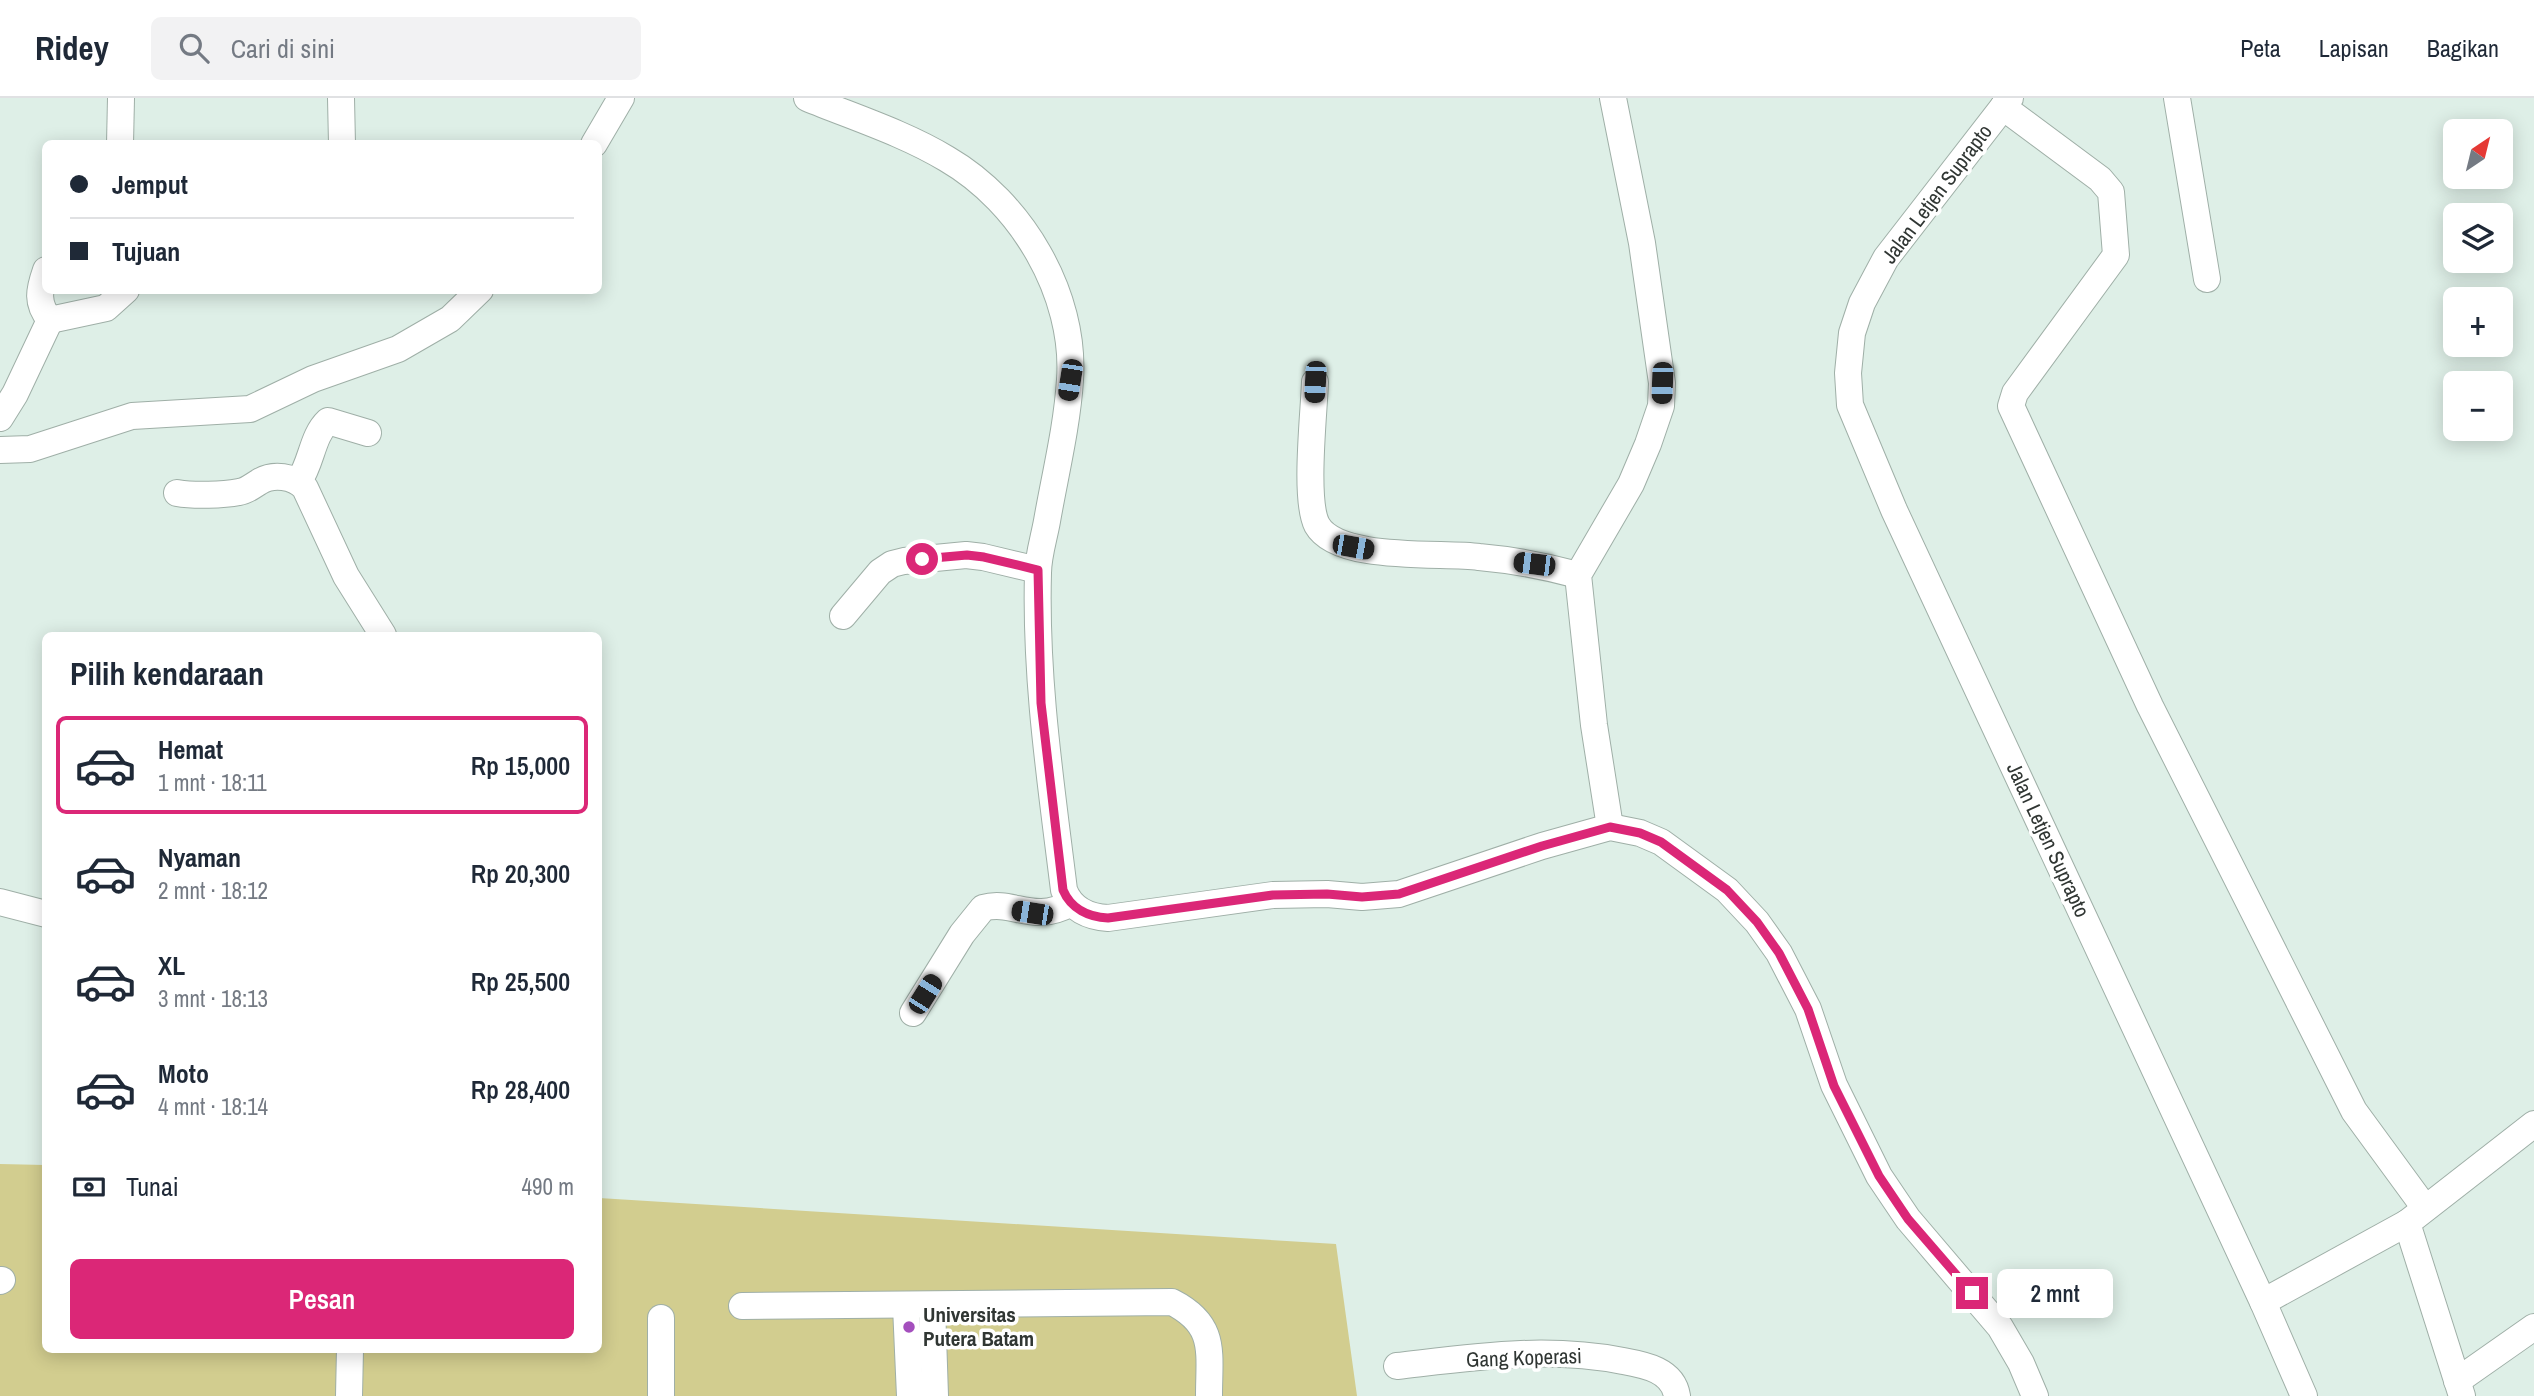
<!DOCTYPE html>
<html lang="id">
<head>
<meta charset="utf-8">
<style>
  body { margin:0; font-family:"Archivo Narrow",sans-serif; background:#f2f2f3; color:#1f2937; height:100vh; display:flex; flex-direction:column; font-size:26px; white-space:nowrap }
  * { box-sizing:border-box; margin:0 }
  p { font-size:23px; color:#747a83 }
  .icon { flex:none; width:38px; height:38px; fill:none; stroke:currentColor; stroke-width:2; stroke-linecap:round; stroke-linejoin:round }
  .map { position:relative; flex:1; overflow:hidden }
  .details { position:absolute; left:42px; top:534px; width:560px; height:721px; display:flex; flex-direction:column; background:#fff; border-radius:10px; box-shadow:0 4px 18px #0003 }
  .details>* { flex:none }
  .guide { position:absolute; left:42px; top:42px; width:560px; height:154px; border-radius:10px; box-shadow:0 4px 18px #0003; display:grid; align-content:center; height:154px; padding:0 28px; background:#fff }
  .needle { width:46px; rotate:35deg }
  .tools { position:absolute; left:2443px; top:21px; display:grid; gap:14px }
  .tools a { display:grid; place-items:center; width:70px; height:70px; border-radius:10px; background:#fff; box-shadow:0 4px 18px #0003; font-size:35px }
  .end { position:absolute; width:32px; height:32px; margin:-16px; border:9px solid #db2777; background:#fff; box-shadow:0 0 0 4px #fff }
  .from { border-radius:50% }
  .bubble { position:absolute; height:49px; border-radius:10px; background:#fff; box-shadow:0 4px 18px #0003; font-size:23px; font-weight:600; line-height:49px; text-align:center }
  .car { position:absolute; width:21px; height:42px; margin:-21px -10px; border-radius:9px; box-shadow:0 0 5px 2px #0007; background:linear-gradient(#222 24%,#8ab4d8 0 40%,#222 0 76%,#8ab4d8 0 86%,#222 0) }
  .guide b { display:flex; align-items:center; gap:24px; height:66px; font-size:26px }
  .guide b+b { border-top:2px solid #e0e1e3 }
  .guide i { width:18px; height:18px; background:#1f2937 }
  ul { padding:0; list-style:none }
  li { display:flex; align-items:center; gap:21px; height:98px; margin:0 14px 10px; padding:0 14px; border:4px solid transparent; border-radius:10px }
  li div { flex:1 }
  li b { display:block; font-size:26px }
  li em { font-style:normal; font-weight:600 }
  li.on { border-color:#db2777 }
  li>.icon { width:63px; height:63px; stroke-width:1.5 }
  h2 { padding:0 28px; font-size:32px; line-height:84px }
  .pay { display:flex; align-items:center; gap:18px; height:77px; padding:0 28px; font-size:26px }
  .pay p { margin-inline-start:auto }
  .primary-button { display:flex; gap:14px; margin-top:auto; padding:14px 28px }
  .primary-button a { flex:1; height:80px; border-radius:10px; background:#db2777; color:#fff; font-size:28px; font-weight:600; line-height:80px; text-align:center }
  header { display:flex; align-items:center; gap:42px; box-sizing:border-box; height:98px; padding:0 35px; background:#fff; border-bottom:2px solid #e0e1e3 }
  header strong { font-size:33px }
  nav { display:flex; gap:38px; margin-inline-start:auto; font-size:24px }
  .search { width:490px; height:63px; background:#f2f2f3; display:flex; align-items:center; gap:18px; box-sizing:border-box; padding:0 24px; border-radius:10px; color:#747a83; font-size:26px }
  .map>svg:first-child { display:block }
  .green { fill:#d2cd8f }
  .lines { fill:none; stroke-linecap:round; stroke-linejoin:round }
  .minor-casing { stroke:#9fafa7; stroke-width:28 }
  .minor { stroke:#fff; stroke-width:26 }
  .route { stroke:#db2777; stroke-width:9 }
  .poi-dot { fill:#a44fbd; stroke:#fff; stroke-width:2.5 }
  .labels { text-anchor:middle; stroke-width:7; stroke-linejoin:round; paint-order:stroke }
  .street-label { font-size:21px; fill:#303633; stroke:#fff }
  .poi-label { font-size:21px; font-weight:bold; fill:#303633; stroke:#fff; text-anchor:start }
</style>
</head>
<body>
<header>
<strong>Ridey</strong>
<div class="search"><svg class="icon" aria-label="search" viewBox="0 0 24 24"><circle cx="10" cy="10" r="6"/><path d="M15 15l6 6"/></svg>Cari di sini</div>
<nav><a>Peta</a><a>Lapisan</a><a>Bagikan</a></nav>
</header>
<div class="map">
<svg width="2534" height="1298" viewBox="0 0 2534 1298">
  <rect width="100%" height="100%" fill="#deefe7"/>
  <polygon class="green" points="0,1066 45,1067 46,1251 598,1251 599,1100 1336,1146 1357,1298 0,1298"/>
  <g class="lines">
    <defs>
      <g id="minor">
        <polyline points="341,0 342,46"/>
        <path d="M807 0C853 19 904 35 947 61 1021 104 1076 196 1070 282 1067 329 1055 377 1047 423 1044 440 1038 458 1038 475 1035 582 1051 686 1064 792 1071 811 1089 819 1108 820L1273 797 1327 796 1362 799 1399 796 1542 748 1610 729 1640 735 1661 744 1727 792 1757 824 1779 855 1808 911 1834 987 1879 1078 1908 1121 2000 1229 2021 1265 2035 1298"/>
        <polyline points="2010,0 1886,160 1862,205 1852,235 1848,275 1850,307 1894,412 2263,1204 2304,1298"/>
        <polyline points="2177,0 2207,181"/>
        <polyline points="2003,9 2100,81 2111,94 2116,157 2015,295 2011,308 2150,608 2354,1013 2425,1110"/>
        <polyline points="120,46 121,0"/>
        <polyline points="594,46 621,0"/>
        <path d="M46 172C39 192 36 205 50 222"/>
        <polyline points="50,222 106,210 126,192"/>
        <path d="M1315 284C1314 315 1304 402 1317 427 1338 464 1441 454 1479 459 1513 462 1545 468 1578 477"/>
        <polyline points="0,320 15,296 50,222"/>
        <polyline points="0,352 30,351 132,318 250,311 313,281 398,251 450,221 480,192"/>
        <path d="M299 383C312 364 312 338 328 323L368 335"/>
        <path d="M177 395C194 398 223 397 239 394 247 393 252 388 259 384 273 375 294 378 305 390L346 478 383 537"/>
        <polyline points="843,518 880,474 892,466 904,463 966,457 983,459 1038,472"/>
        <polyline points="1610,729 1594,627 1578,477 1631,386 1648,346 1661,308 1662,285 1642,145 1613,0"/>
        <polyline points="0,804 46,816"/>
        <path d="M913 915 962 836 983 810C1013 801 1033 827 1071 805"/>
        <polyline points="2407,1125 2462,1298"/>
        <polyline points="0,1183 2,1182"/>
        <polyline points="2263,1204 2407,1125 2534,1026"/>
        <path d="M742 1208 1172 1204C1217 1227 1209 1254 1209 1298"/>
        <polyline points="906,1208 910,1298"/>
        <polyline points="932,1208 935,1298"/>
        <path d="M1397 1268C1475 1259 1545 1248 1623 1263 1645 1267 1673 1272 1677 1298"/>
        <polyline points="2457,1283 2534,1229"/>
        <polyline points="349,1298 350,1251"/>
        <polyline points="661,1298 661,1220"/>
      </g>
    </defs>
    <use href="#minor" class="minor-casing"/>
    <use href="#minor" class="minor"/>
  </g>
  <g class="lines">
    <path class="route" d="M922 461 967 457 984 459 1038 472 1041 605 1063 792C1071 811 1089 819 1108 820L1273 797 1327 796 1362 799 1399 796 1542 748 1610 729 1640 735 1661 744 1727 792 1757 824 1779 855 1808 911 1834 988 1879 1078 1908 1121 1972 1195"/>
  </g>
  <circle class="poi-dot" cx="909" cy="1229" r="7"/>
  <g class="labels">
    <g class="street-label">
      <text transform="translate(1937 96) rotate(-53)" y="7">Jalan Letjen Suprapto</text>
      <text transform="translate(2048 742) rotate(65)" y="7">Jalan Letjen Suprapto</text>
      <text transform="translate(1524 1260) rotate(-2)" y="7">Gang Koperasi</text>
    </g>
    <g class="poi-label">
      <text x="923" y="1224">Universitas<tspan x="923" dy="24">Putera Batam</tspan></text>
    </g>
  </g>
</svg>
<div class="tools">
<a><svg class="needle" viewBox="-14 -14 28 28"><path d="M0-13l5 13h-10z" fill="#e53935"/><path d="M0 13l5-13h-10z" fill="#747a83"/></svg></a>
<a><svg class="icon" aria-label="layers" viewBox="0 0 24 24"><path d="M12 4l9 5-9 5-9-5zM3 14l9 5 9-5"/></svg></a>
<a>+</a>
<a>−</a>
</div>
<i class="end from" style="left:922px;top:461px"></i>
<i class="end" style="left:1972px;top:1195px"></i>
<div class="bubble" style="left:1997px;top:1171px;width:116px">2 mnt</div>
<i class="car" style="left:1070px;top:282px;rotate:189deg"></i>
<i class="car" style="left:1315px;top:284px;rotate:183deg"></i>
<i class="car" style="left:1662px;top:285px;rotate:182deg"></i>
<i class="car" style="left:1353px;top:449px;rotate:100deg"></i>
<i class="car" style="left:1534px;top:466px;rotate:277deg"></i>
<i class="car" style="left:1032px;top:815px;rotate:279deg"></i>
<i class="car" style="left:925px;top:896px;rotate:32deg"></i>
<div class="guide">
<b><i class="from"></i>Jemput</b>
<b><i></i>Tujuan</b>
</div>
<section class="details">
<h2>Pilih kendaraan</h2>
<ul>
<li class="on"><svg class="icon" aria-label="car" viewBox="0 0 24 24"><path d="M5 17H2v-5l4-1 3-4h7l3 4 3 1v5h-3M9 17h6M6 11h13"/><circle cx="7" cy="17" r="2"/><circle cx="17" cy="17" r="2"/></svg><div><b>Hemat</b><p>1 mnt · 18:11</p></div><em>Rp 15,000</em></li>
<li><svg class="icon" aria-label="car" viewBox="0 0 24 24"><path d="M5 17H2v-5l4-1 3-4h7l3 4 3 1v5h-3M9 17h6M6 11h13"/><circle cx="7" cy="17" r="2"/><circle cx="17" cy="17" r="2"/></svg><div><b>Nyaman</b><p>2 mnt · 18:12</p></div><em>Rp 20,300</em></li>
<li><svg class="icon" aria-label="car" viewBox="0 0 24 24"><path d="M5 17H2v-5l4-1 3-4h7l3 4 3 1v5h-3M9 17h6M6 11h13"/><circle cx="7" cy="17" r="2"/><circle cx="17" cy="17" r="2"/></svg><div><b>XL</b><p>3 mnt · 18:13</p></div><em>Rp 25,500</em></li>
<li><svg class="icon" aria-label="car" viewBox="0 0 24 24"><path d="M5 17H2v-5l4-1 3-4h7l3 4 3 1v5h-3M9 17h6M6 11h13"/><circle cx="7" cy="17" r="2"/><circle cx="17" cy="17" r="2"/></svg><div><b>Moto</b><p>4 mnt · 18:14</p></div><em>Rp 28,400</em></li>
</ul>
<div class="pay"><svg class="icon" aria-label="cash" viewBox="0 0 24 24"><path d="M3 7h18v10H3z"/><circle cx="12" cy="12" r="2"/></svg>Tunai<p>490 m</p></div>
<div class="primary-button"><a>Pesan</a></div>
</section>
</div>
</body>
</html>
